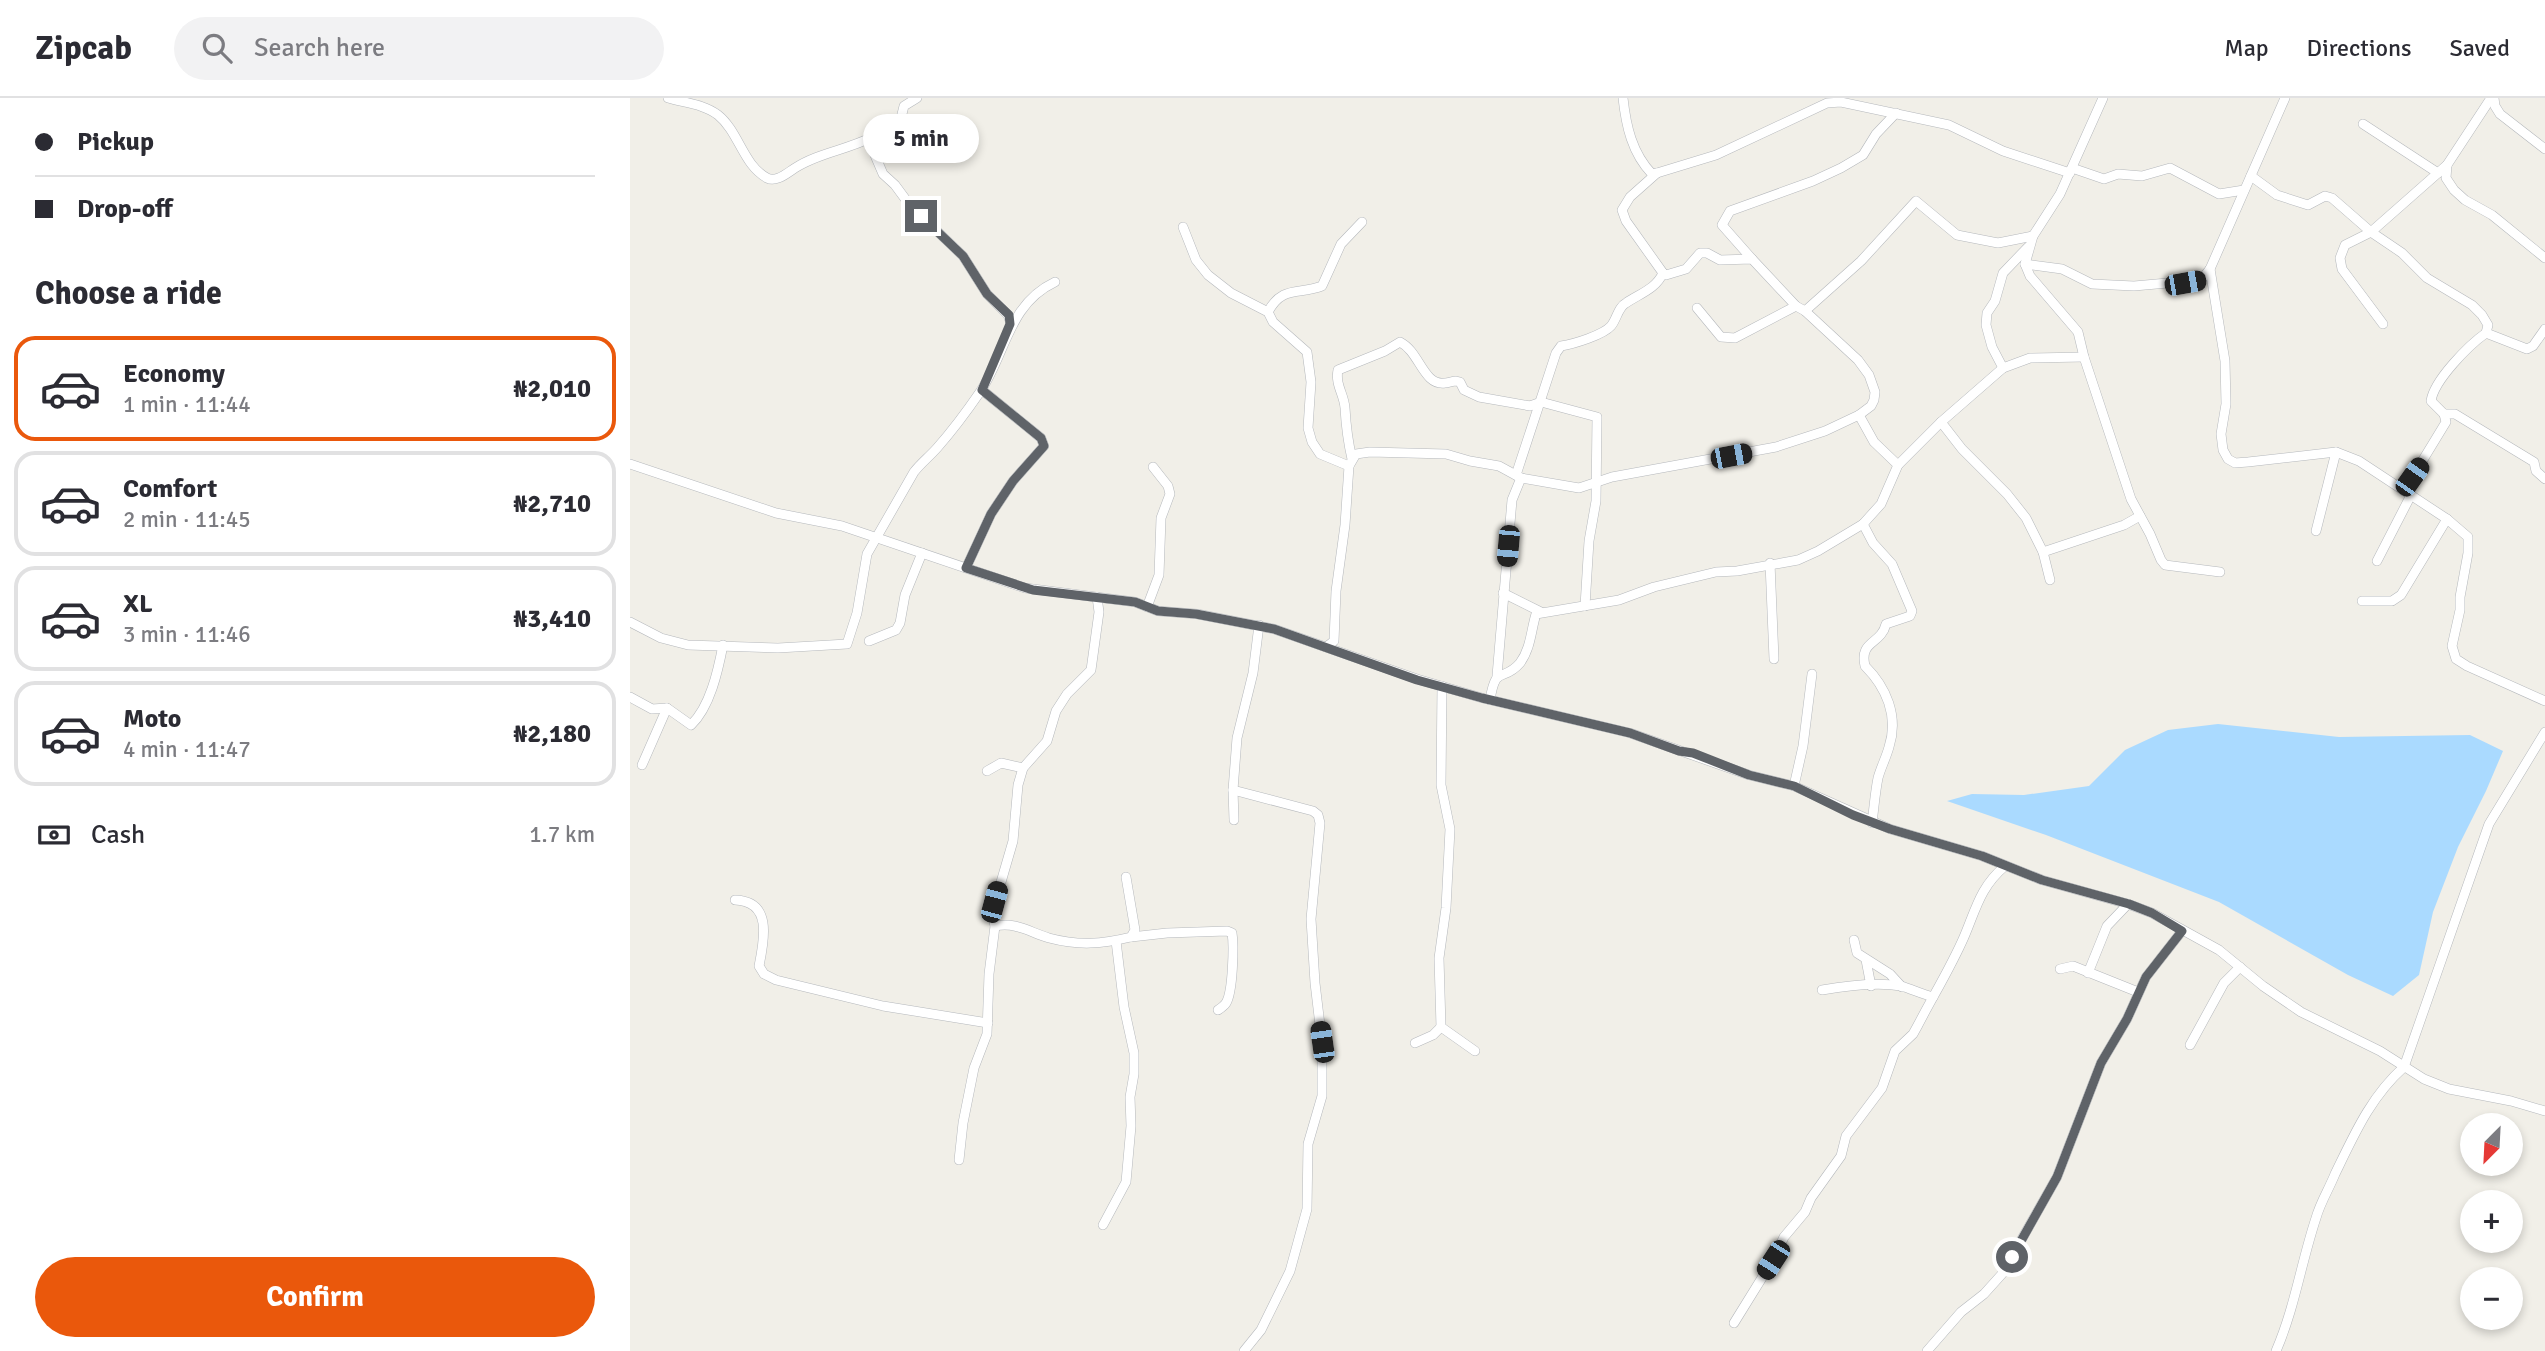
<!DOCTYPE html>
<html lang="en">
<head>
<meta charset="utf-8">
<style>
  body { margin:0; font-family:Signika,sans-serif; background:#f2f2f3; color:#2b2b33; height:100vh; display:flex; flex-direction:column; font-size:26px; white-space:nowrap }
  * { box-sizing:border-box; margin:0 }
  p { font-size:23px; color:#7c7c81 }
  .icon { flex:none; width:38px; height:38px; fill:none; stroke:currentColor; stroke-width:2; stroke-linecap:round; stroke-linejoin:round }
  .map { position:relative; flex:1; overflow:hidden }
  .details { display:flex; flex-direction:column; background:#fff; width:630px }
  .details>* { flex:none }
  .hud { display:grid; align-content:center; height:154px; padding:0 35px; background:#fff }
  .needle { width:46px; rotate:204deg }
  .fabs { position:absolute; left:1830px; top:1015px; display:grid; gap:14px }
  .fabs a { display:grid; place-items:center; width:63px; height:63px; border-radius:50%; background:#fff; box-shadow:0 4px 10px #0003; font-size:35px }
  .end { position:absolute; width:32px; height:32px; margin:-16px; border:9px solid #5f6368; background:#fff; box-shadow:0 0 0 4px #fff }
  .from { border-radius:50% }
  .bubble { position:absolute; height:49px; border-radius:24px; background:#fff; box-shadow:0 4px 10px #0003; font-size:23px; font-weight:700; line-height:49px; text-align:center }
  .car { position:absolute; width:21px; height:42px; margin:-21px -10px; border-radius:9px; box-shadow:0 0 5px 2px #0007; background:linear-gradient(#222 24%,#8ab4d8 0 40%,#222 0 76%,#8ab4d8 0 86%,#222 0) }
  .hud b { display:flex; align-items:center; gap:24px; height:66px; font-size:26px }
  .hud b+b { border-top:2px solid #e1e1e2 }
  .hud i { width:18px; height:18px; background:#2b2b33 }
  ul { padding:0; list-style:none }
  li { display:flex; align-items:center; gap:21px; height:105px; margin:0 14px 10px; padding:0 21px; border:4px solid #e1e1e2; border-radius:21px }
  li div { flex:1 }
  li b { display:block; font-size:26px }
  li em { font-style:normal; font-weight:700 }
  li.active { border-color:#ea580c }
  li>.icon { width:63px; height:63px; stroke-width:1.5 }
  h2 { padding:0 35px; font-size:32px; line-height:84px }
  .pay { display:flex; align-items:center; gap:18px; height:77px; padding:0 35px; font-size:26px }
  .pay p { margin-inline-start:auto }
  .cta { display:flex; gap:14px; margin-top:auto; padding:14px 35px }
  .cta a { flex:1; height:80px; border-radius:42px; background:#ea580c; color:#fff; font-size:28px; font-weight:700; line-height:80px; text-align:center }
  header { display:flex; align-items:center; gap:42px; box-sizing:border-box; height:98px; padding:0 35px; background:#fff; border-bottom:2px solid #e1e1e2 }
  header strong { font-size:33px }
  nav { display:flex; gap:38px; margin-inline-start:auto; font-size:24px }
  .search { width:490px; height:63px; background:#f2f2f3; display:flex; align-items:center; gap:18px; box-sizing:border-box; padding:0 24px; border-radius:38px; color:#7c7c81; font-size:26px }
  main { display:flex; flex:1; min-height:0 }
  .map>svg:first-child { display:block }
  .water { fill:#aadaff }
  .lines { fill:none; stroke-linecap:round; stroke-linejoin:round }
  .minor-casing { stroke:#b5b8bc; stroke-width:10 }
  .minor { stroke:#fff; stroke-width:9 }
  .route { stroke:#5f6368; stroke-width:9 }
</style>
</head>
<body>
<header>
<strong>Zipcab</strong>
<div class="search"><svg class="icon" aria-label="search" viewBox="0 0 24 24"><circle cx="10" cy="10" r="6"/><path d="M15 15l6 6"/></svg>Search here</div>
<nav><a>Map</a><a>Directions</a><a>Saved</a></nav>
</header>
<main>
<section class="details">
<div class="hud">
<b><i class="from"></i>Pickup</b>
<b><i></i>Drop-off</b>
</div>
<h2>Choose a ride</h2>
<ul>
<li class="active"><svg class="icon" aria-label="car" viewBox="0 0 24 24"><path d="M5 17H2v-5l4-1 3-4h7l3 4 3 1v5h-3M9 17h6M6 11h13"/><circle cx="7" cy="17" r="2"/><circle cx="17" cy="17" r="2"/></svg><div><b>Economy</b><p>1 min · 11:44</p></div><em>₦2,010</em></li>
<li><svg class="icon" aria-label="car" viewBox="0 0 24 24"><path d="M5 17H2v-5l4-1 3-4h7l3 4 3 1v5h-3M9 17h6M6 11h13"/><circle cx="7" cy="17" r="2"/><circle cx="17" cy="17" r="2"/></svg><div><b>Comfort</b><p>2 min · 11:45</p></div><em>₦2,710</em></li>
<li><svg class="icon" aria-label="car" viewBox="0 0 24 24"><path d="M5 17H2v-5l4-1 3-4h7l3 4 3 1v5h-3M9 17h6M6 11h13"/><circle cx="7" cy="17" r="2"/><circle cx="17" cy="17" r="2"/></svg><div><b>XL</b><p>3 min · 11:46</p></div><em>₦3,410</em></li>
<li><svg class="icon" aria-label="car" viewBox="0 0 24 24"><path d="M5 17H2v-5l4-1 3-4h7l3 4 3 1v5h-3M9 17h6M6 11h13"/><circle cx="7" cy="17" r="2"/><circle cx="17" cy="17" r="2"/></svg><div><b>Moto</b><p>4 min · 11:47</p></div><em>₦2,180</em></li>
</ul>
<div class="pay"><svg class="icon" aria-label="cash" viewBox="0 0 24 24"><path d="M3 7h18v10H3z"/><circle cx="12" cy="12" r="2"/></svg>Cash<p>1.7 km</p></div>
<div class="cta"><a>Confirm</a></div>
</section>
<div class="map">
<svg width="1915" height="1253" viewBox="0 0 1915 1253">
  <rect width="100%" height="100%" fill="#f1efe8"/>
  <polygon class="water" points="1588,626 1709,639 1840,637 1873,653 1856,693 1828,749 1803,814 1789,877 1763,898 1718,877 1589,804 1416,737 1317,703 1342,696 1394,697 1459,688 1495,652 1538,632"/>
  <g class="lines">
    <defs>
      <g id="minor">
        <path d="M38 0C55 5 74 6 88 17 109 34 113 67 137 80 146 85 157 75 165 70 188 55 216 52 240 40 251 35 261 27 271 20L274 8 287 0"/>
        <path d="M993 0C996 28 1002 55 1022 76L1027 75"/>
        <polyline points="1473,0 1430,96 1403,138 1395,166 1400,178 1448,234 1454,259 1501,401 1520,436 1531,462 1535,467 1590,474"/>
        <polyline points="1864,0 1865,8 1870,16 1915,51"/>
        <polyline points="1733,26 1808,75"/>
        <polyline points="238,41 253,76 265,87 279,106 333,158 357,196 378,217 381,226"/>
        <polyline points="1817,67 1816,80 1824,92 1835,102 1862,117 1915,160"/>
        <polyline points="1442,70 1474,81 1488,76 1512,78 1540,70 1589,96 1614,92"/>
        <polyline points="1621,78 1647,97 1678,107 1695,98 1702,100 1741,134 1772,155 1797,180 1842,207 1852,217 1858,227 1856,235"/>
        <polyline points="553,129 566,162 578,177 601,195 638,214 643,224 677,254 681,284 678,330 682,344 690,356 719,368"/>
        <polyline points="1122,161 1092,127 1100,113 1183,83 1211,70 1233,57 1246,36 1266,15"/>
        <polyline points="1395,166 1432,171 1462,186 1504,188 1571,182 1580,171 1655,0"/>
        <polyline points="1580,171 1595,263 1596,306 1591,336 1593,352 1598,361 1605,365 1618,364 1706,354 1729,363 1817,421 1771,497 1762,503 1732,503"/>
        <polyline points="1033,175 996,123 992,112 1000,99 1027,75 1086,57 1197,5 1211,4 1319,27 1373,53 1440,75"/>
        <polyline points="1067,210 1091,239 1105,240 1166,208"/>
        <polyline points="1175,213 1231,163 1286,103 1327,137 1368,145 1403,138"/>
        <path d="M638 214C652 187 669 197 692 188L711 146 732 124"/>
        <polyline points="1753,226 1712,171 1710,160 1715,147 1741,134 1817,67 1861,0"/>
        <polyline points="1373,270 1362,249 1356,227 1357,215 1365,203 1373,175 1398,149"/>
        <polyline points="1814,316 1825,316 1904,364 1906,373 1915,381"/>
        <polyline points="1229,317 1244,344 1268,367"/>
        <polyline points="1311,324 1332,351 1377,396 1396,420 1413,454 1420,482"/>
        <path d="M722 361C718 344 716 328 715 310 714 296 705 287 708 272L755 253 770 244C790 254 793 288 815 285 819 285 822 283 826 283L830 284 834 292 849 299 900 308 911 304 967 319 966 403 959 443 955 508"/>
        <polyline points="0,366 146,415 212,428 395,490 505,504 528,513 567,516 644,531 787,581 852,600 1000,635 1119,677 1164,688 1260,731 1352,758 1412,782 1498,806 1522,815 1589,852 1633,888 1671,914 1750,953 1794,981 1819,991 1881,1003 1915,1013"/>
        <path d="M886 377 926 255 931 248C944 246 973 237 981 228 987 221 988 209 996 205 1009 196 1026 191 1033 175"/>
        <path d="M1774 393 1816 324 1814 316 1801 303C1804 282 1839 247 1856 235L1897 251 1903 248 1915 231"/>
        <polyline points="1817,421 1838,439 1838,455 1830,499 1830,512 1822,548 1826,561 1837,568 1915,603"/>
        <path d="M1233 426 1243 445 1262 466 1282 513 1280 518 1256 526C1251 547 1229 542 1235 568 1256 589 1269 618 1259 649 1256 660 1251 669 1248 680 1245 695 1244 710 1242 725"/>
        <polyline points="1686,433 1706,354"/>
        <polyline points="1413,454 1494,427 1510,418"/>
        <polyline points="1747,463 1781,397"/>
        <polyline points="1140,465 1144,561"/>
        <polyline points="336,470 361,416 383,383 414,348 411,340 352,292"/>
        <polyline points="873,495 911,514"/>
        <polyline points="517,509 529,477 531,420 540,396 538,388 523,369"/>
        <path d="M0 524 31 540 58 547 148 550 217 546 227 515 237 456 284 374C291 365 299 359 307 350 322 333 337 313 350 294 376 256 378 206 425 184"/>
        <polyline points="239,543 266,532 270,525 275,497 292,455"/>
        <polyline points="696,549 704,543 706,493 715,427 719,368 726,356 740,354 816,356 840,363 869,368 891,380 949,390 982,379 1146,349 1195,333 1229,317 1241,308 1244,302 1245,294 1239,277 1228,262 1175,213 1166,208 1122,161 1090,162 1077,155 1070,155 1056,171 1036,177 1033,175"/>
        <polyline points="867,578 882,402 891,380"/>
        <polyline points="812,588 811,687 820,731 816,810 809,860 811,929 845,953"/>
        <path d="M0 599 22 611 37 610 61 627C80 609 88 573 93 547"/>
        <path d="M860 602C866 565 873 585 890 565 901 550 901 532 906 516L989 502 1024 489 1086 474 1107 473 1168 462 1188 453 1233 426 1251 406 1268 367 1311 324 1373 270 1400 260 1454 259"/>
        <polyline points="12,667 37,610"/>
        <polyline points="357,673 371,665 393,670"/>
        <polyline points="1164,688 1173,648 1182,576"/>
        <polyline points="603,692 683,713 688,717 690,725 681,821 685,885 692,944 692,998 678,1046 677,1111 660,1173 631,1232 614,1253"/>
        <polyline points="604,722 603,692 607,640 623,575 629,527"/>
        <path d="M105 802C143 803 134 843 129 868L134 876 146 882 253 908 358 925"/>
        <path d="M365 828C387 824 399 834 419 840 449 848 472 846 501 839L505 832 496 779"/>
        <path d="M501 839 537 835 597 833 602 835C604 847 603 894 596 905 594 908 591 910 588 912"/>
        <polyline points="1224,842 1227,855 1260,876 1272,889"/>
        <polyline points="1236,862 1241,888"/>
        <polyline points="1430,871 1443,868 1508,894"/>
        <polyline points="1458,875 1477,828 1498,806"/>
        <path d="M1192 892C1215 888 1248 884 1271 888 1281 891 1292 896 1303 899"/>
        <polyline points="785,945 803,937 811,929"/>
        <polyline points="1560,947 1594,885 1610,869"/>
        <polyline points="329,1062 333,1025 344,970 357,936 359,876 365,828 362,815 383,743 388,687 393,670 417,643 426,613 437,596 461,572 469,514 467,499"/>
        <polyline points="473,1127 496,1084 501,1028 500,999 504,976 504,955 494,909 486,843"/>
        <path d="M1104 1225 1143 1162 1154 1139 1175 1114 1181 1100 1211 1058 1216 1038 1252 990 1265 953 1283 936 1288 927C1303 898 1321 869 1334 839 1346 811 1350 789 1375 768"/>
        <polyline points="1297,1253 1331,1214 1354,1196 1372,1176 1427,1079 1471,965 1497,921 1516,879 1552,833"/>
        <path d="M1646 1253C1665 1209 1671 1165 1686 1120 1690 1105 1699 1091 1705 1076 1724 1037 1741 998 1774 969L1859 726 1915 634"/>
      </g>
    </defs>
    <use href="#minor" class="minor-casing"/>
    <use href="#minor" class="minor"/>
  </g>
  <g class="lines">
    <polyline class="route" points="291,118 333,158 357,196 379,217 380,226 352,292 411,340 414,348 383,383 361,416 336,470 403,492 505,504 528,513 566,516 644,531 787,582 852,600 1000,635 1049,653 1063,655 1119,677 1164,688 1223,717 1260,731 1352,758 1412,782 1499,806 1522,815 1552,833 1516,879 1497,921 1471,965 1427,1079 1382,1159"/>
  </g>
</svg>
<div class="fabs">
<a><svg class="needle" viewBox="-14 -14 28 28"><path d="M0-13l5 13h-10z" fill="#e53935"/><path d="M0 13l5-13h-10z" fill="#7c7c81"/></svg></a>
<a>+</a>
<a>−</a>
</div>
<i class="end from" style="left:1382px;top:1159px"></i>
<i class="end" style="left:291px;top:118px"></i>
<div class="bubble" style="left:233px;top:16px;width:116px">5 min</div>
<i class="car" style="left:1555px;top:185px;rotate:80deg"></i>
<i class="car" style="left:1101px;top:358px;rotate:79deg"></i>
<i class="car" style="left:1782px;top:379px;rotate:35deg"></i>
<i class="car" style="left:878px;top:448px;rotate:185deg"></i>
<i class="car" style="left:364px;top:804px;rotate:15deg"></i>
<i class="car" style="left:692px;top:944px;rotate:352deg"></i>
<i class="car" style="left:1143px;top:1162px;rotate:213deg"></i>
</div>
</main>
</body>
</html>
